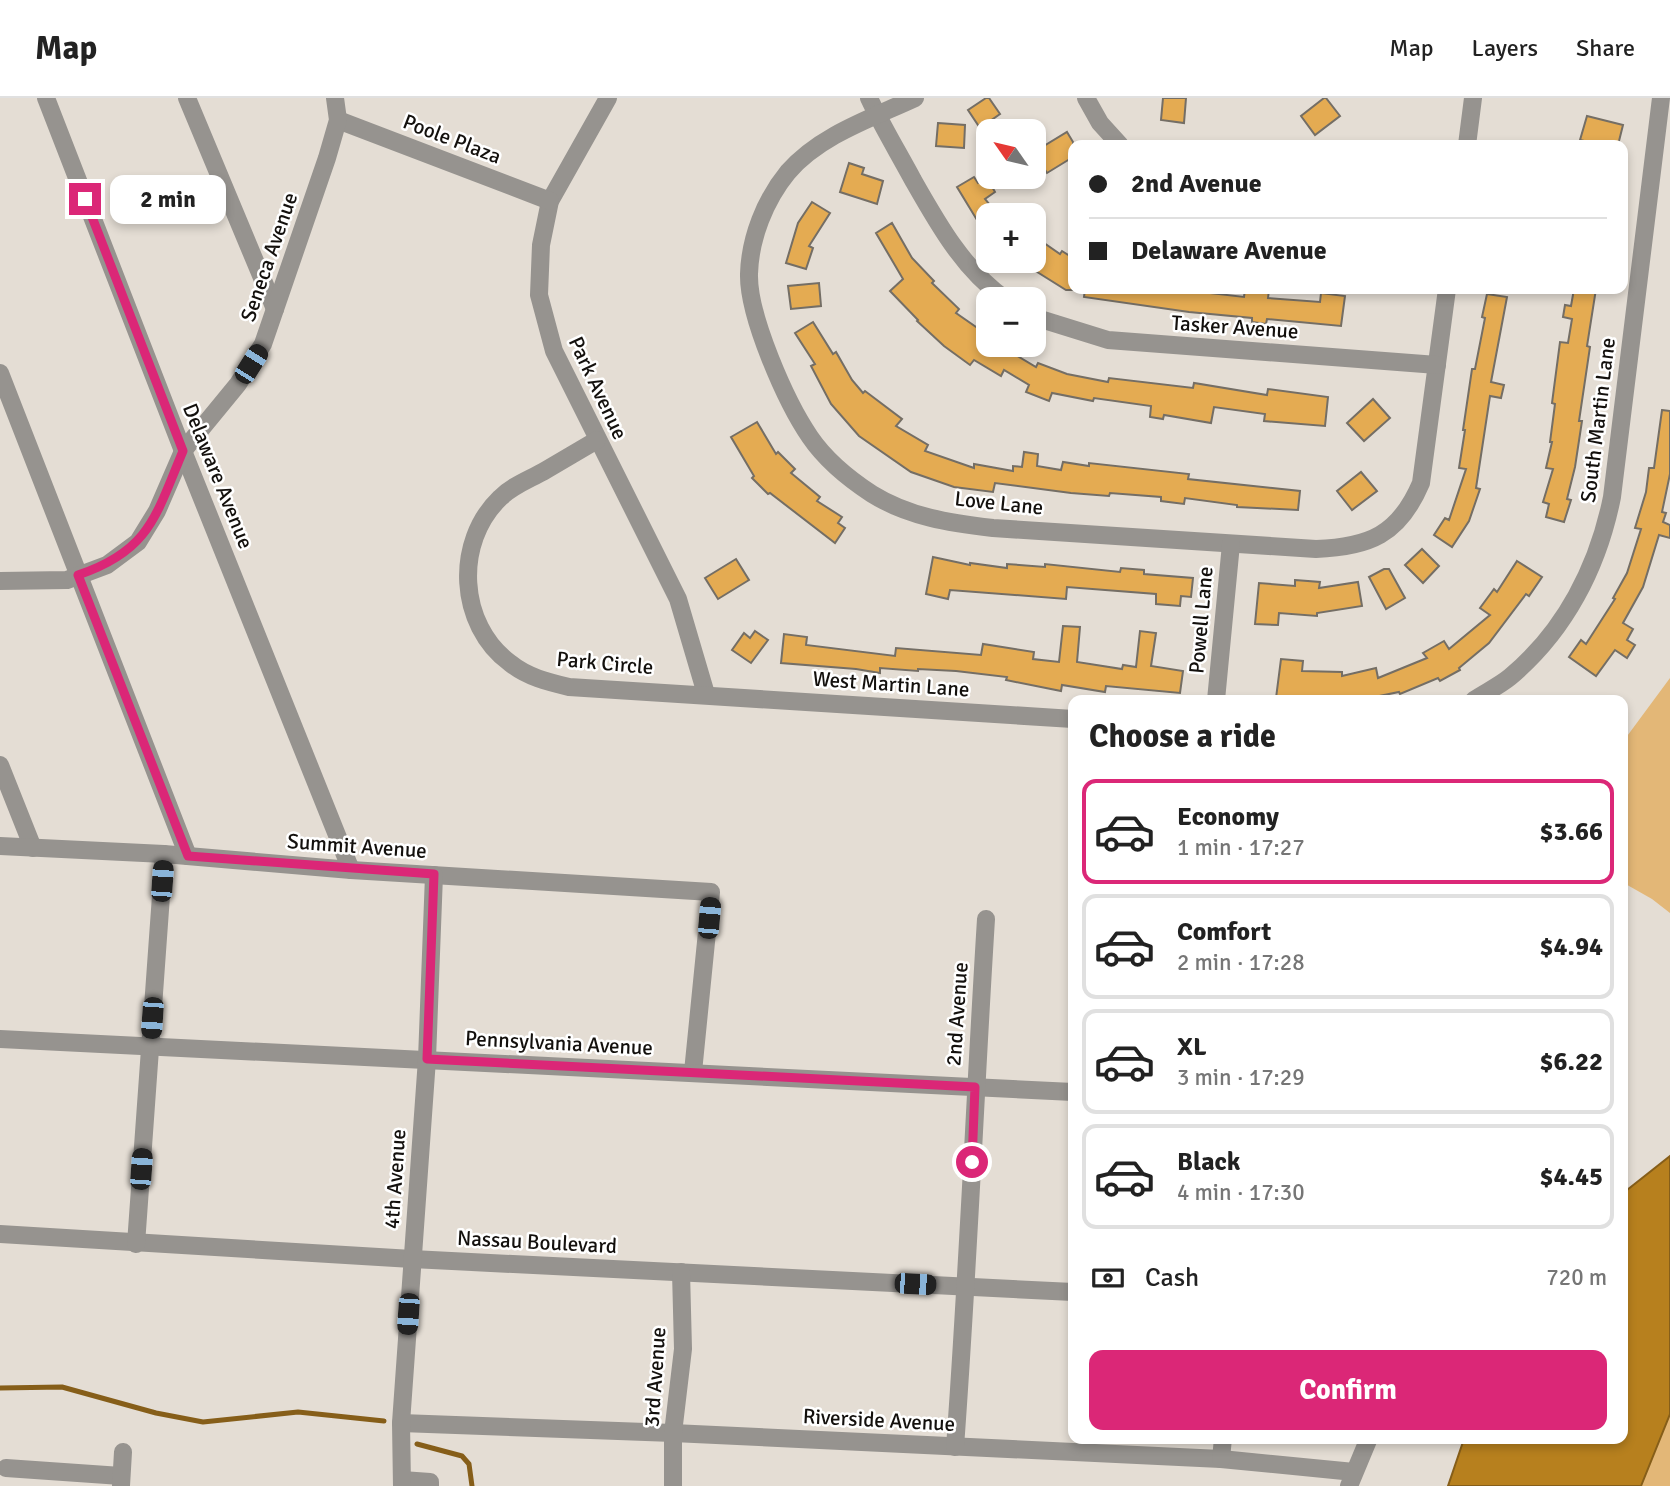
<!DOCTYPE html>
<html lang="en">
<head>
<meta charset="utf-8">
<style>
  body { margin:0; font-family:Signika,sans-serif; background:#f6f6f6; color:#222; height:100vh; display:flex; flex-direction:column; font-size:26px; white-space:nowrap }
  * { box-sizing:border-box; margin:0 }
  p { font-size:23px; color:#767676 }
  .icon { flex:none; width:38px; height:38px; fill:none; stroke:currentColor; stroke-width:2; stroke-linecap:round; stroke-linejoin:round }
  .map { position:relative; flex:1; overflow:hidden }
  .details { position:absolute; left:1068px; top:597px; width:560px; height:749px; display:flex; flex-direction:column; background:#fff; border-radius:14px; box-shadow:0 4px 10px #0003 }
  .details>* { flex:none }
  .guide { position:absolute; left:1068px; top:42px; width:560px; height:154px; border-radius:14px; box-shadow:0 4px 10px #0003; display:grid; align-content:center; height:154px; padding:0 21px; background:#fff }
  .needle { width:46px; rotate:304deg }
  .controls { position:absolute; left:976px; top:21px; display:grid; gap:14px }
  .controls a { display:grid; place-items:center; width:70px; height:70px; border-radius:14px; background:#fff; box-shadow:0 4px 10px #0003; font-size:35px }
  .end { position:absolute; width:32px; height:32px; margin:-16px; border:9px solid #db2777; background:#fff; box-shadow:0 0 0 4px #fff }
  .from { border-radius:50% }
  .bubble { position:absolute; height:49px; border-radius:14px; background:#fff; box-shadow:0 4px 10px #0003; font-size:23px; font-weight:700; line-height:49px; text-align:center }
  .car { position:absolute; width:21px; height:42px; margin:-21px -10px; border-radius:9px; box-shadow:0 0 5px 2px #0007; background:linear-gradient(#222 24%,#8ab4d8 0 40%,#222 0 76%,#8ab4d8 0 86%,#222 0) }
  .guide b { display:flex; align-items:center; gap:24px; height:66px; font-size:26px }
  .guide b+b { border-top:2px solid #e0e0e0 }
  .guide i { width:18px; height:18px; background:#222 }
  ul { padding:0; list-style:none }
  li { display:flex; align-items:center; gap:21px; height:105px; margin:0 14px 10px; padding:0 7px; border:4px solid #e0e0e0; border-radius:14px }
  li div { flex:1 }
  li b { display:block; font-size:26px }
  li em { font-style:normal; font-weight:700 }
  li.on { border-color:#db2777 }
  li>.icon { width:63px; height:63px; stroke-width:1.5 }
  h2 { padding:0 21px; font-size:32px; line-height:84px }
  .pay { display:flex; align-items:center; gap:18px; height:77px; padding:0 21px; font-size:26px }
  .pay p { margin-inline-start:auto }
  .button { display:flex; gap:14px; margin-top:auto; padding:14px 21px }
  .button a { flex:1; height:80px; border-radius:14px; background:#db2777; color:#fff; font-size:28px; font-weight:700; line-height:80px; text-align:center }
  header { display:flex; align-items:center; gap:42px; box-sizing:border-box; height:98px; padding:0 35px; background:#fff; border-bottom:2px solid #e0e0e0 }
  header strong { font-size:33px }
  nav { display:flex; gap:38px; margin-inline-start:auto; font-size:24px }
  .map>svg:first-child { display:block }
  .green { fill:#e3b777 }
  .water { fill:#b7801e; stroke:#865e19; stroke-width:2 }
  .lines { fill:none; stroke-linecap:round; stroke-linejoin:round }
  .stream { stroke:#865e19; stroke-width:5 }
  .building { fill:#e4ab52; stroke:#746e65; stroke-width:2 }
  .minor { stroke:#96938f; stroke-width:18 }
  .route { stroke:#db2777; stroke-width:9 }
  .labels { text-anchor:middle; stroke-width:5; stroke-linejoin:round; paint-order:stroke }
  .street-label { font-size:21px; fill:#13100d; stroke:#fff }
</style>
</head>
<body>
<header>
<strong>Map</strong>
<nav><a>Map</a><a>Layers</a><a>Share</a></nav>
</header>
<div class="map">
<svg width="1670" height="1388" viewBox="0 0 1670 1388">
  <rect width="100%" height="100%" fill="#e4ddd4"/>
  <g class="green">
    <polygon points="1670,580 1670,815 1652,801 1622,784 1622,645"/>
    <polygon points="1670,1289 1670,1388 1629,1388"/>
  </g>
  <polygon class="water" points="1670,1058 1670,1316 1641,1388 1448,1388 1464,1341 1622,1340 1622,1096"/>
  <g class="lines">
    <g class="stream">
      <polyline points="0,1290 62,1289 156,1315 203,1324 298,1314 384,1323"/>
      <polyline points="417,1346 462,1358 469,1366 472,1388"/>
    </g>
  </g>
  <g class="building">
    <polygon points="986,0 989,0 1000,16 980,30 968,12"/>
    <polygon points="1163,0 1186,0 1184,25 1161,22"/>
    <polygon points="1324,0 1326,0 1340,18 1315,37 1301,18"/>
    <polygon points="1587,18 1623,27 1618,47 1601,47 1580,42"/>
    <polygon points="938,25 965,27 964,50 936,48"/>
    <polygon points="1067,34 1073,44 1073,59 1047,75 1034,54"/>
    <polygon points="849,65 864,70 862,76 883,83 877,106 840,94"/>
    <polygon points="974,79 978,85 987,80 995,94 985,101 998,117 989,117 989,136 977,122 957,89"/>
    <polygon points="812,104 830,115 809,148 813,150 806,171 786,165 798,125"/>
    <polygon points="892,125 912,160 934,183 932,185 959,211 956,215 989,238 989,247 999,247 1036,269 1038,265 1067,276 1108,284 1109,280 1193,290 1194,285 1267,297 1268,291 1328,299 1325,328 1264,323 1265,316 1214,309 1211,325 1164,317 1163,321 1150,319 1151,308 1094,300 1093,303 1052,295 1049,303 1026,294 1029,287 1004,272 1001,278 974,262 970,267 944,248 917,223 918,222 890,193 903,181 876,135"/>
    <polygon points="1034,138 1060,156 1062,153 1073,160 1073,192 1066,192 1034,172"/>
    <polygon points="819,185 821,208 791,211 788,188"/>
    <polygon points="1085,191 1193,191 1192,193 1244,199 1245,191 1255,191 1269,192 1268,200 1320,204 1321,195 1345,198 1341,228 1267,221 1266,226 1252,224 1252,220 1189,214 1084,199"/>
    <polygon points="1574,191 1596,191 1587,248 1590,249 1579,323 1582,323 1575,369 1567,401 1571,402 1564,424 1546,419 1549,406 1543,404 1553,371 1546,370 1552,344 1550,344 1555,306 1552,305 1560,244 1568,245 1572,221 1563,219 1565,207 1571,208"/>
    <polygon points="1487,196 1507,199 1491,284 1504,287 1501,300 1490,298 1476,390 1480,391 1469,423 1452,449 1434,437 1445,420 1449,422 1466,371 1459,370 1465,332 1463,332 1472,271 1475,271 1485,220 1482,219"/>
    <polygon points="813,224 833,256 836,254 852,282 863,295 865,293 902,321 896,328 928,347 925,353 974,370 974,366 1013,373 1013,368 1022,369 1024,354 1038,356 1037,368 1061,372 1063,364 1089,368 1089,365 1189,376 1188,381 1300,393 1298,412 1237,409 1237,407 1185,400 1184,406 1161,403 1161,399 1110,395 1109,398 1071,395 995,385 993,394 954,389 911,374 859,338 831,306 811,268 815,266 795,235"/>
    <polygon points="1373,301 1390,320 1364,343 1347,325"/>
    <polygon points="1662,312 1670,313 1670,376 1662,414 1666,415 1663,424 1670,427 1670,440 1659,437 1643,489 1623,525 1633,531 1627,542 1635,547 1627,560 1615,552 1596,578 1569,559 1581,542 1586,546 1615,501 1613,500 1627,475 1641,431 1635,430 1646,394 1649,370 1654,370"/>
    <polygon points="757,324 776,356 778,354 795,371 791,375 820,399 817,403 842,419 838,425 845,430 835,445 770,395 768,396 752,380 754,378 731,339"/>
    <polygon points="1361,374 1377,393 1352,412 1337,393"/>
    <polygon points="1422,451 1439,468 1423,485 1405,467"/>
    <polygon points="933,459 970,467 970,465 1007,470 1007,466 1045,469 1045,466 1120,474 1121,470 1144,472 1144,476 1193,480 1191,499 1181,498 1180,508 1156,506 1156,496 1067,489 1066,501 950,492 948,501 926,496"/>
    <polygon points="736,461 749,482 718,501 705,480"/>
    <polygon points="1517,463 1542,479 1529,498 1526,496 1489,545 1459,570 1460,572 1440,583 1438,580 1400,596 1399,594 1360,602 1297,602 1276,600 1281,561 1303,563 1302,573 1342,574 1342,578 1376,570 1378,580 1427,560 1423,555 1444,543 1449,551 1490,517 1480,510 1494,491 1497,494"/>
    <polygon points="1384,471 1389,471 1405,500 1386,511 1369,479"/>
    <polygon points="1295,482 1320,484 1319,490 1358,484 1362,508 1317,515 1317,518 1279,515 1278,527 1255,526 1259,485 1295,488"/>
    <polygon points="1063,528 1080,529 1077,564 1122,571 1123,567 1136,569 1140,533 1156,535 1151,568 1183,573 1180,595 1106,588 1105,594 1062,587 1061,593 1006,582 1007,579 956,573 918,571 918,573 880,570 880,575 856,571 781,565 784,536 807,539 806,547 895,558 896,550 981,557 983,546 1034,554 1033,561 1059,564"/>
    <polygon points="755,533 768,542 751,565 732,552 744,535 750,540"/>
  </g>
  <g class="lines">
    <g class="minor">
      <polyline points="46,0 183,353 351,772"/>
      <polyline points="187,0 275,211"/>
      <polyline points="608,0 550,103 541,147 539,197 554,253 678,501 706,596"/>
      <path d="M869 0C882 28 898 54 913 82 938 126 963 171 1005 201"/>
      <path d="M915 0C872 20 820 37 788 74 765 102 750 140 749 176 748 218 786 304 810 339 825 361 849 381 872 396 909 419 950 425 993 430L1316 451C1369 449 1399 437 1421 385L1447 191"/>
      <polyline points="1086,0 1100,25 1120,47"/>
      <polyline points="338,22 550,103"/>
      <polyline points="1467,47 1473,0"/>
      <polyline points="1034,219 1108,242 1437,267"/>
      <polyline points="0,275 188,758"/>
      <path d="M597 342C580 352 563 362 546 372 531 381 513 387 500 400 454 444 458 527 510 565 527 579 548 584 569 589L1073 621"/>
      <polyline points="0,483 67,482 107,467 138,444 157,413 183,353 238,286 263,246 327,60 338,22 335,0"/>
      <polyline points="1216,602 1231,446"/>
      <path d="M1474 602C1486 594 1499 588 1510 579 1565 533 1598 469 1612 399L1661 0"/>
      <polyline points="0,667 33,750"/>
      <polyline points="0,748 164,756 351,772 711,794 693,974"/>
      <polyline points="0,941 1073,994"/>
      <polyline points="0,1136 412,1161 1073,1194"/>
      <polyline points="136,1146 164,756"/>
      <polyline points="401,1325 673,1335 1221,1361 1354,1374"/>
      <path d="M955 1349C968 1173 975 997 986 821"/>
      <polyline points="1221,1361 1223,1340"/>
      <polyline points="6,1370 121,1378"/>
      <polyline points="402,1382 430,1384 430,1388"/>
      <polyline points="121,1388 123,1354"/>
      <polyline points="402,1388 401,1325 427,961 434,777"/>
      <polyline points="673,1388 673,1335 683,1251 681,1174"/>
      <polyline points="1349,1388 1369,1340"/>
    </g>
  </g>
  <g class="lines">
    <path class="route" d="M85 101 183 353C156 417 150 453 78 477L188 758 434 776 427 961 975 989 972 1064"/>
  </g>
  <g class="labels">
    <g class="street-label">
      <text transform="translate(452 41) rotate(21)" y="7">Poole Plaza</text>
      <text transform="translate(269 159) rotate(-71)" y="7">Seneca Avenue</text>
      <text transform="translate(1235 229) rotate(4)" y="7">Tasker Avenue</text>
      <text transform="translate(598 290) rotate(65)" y="7">Park Avenue</text>
      <text transform="translate(1598 322) rotate(-83)" y="7">South Martin Lane</text>
      <text transform="translate(218 378) rotate(68)" y="7">Delaware Avenue</text>
      <text transform="translate(999 405) rotate(6)" y="7">Love Lane</text>
      <text transform="translate(1201 522) rotate(-85)" y="7">Powell Lane</text>
      <text transform="translate(605 565) rotate(5)" y="7">Park Circle</text>
      <text transform="translate(891 586) rotate(4)" y="7">West Martin Lane</text>
      <text transform="translate(357 748) rotate(4)" y="7">Summit Avenue</text>
      <text transform="translate(957 916) rotate(-86)" y="7">2nd Avenue</text>
      <text transform="translate(559 945) rotate(3)" y="7">Pennsylvania Avenue</text>
      <text transform="translate(395 1081) rotate(-86)" y="7">4th Avenue</text>
      <text transform="translate(537 1144) rotate(3)" y="7">Nassau Boulevard</text>
      <text transform="translate(655 1279) rotate(-86)" y="7">3rd Avenue</text>
      <text transform="translate(879 1322) rotate(3)" y="7">Riverside Avenue</text>
    </g>
  </g>
</svg>
<div class="controls">
<a><svg class="needle" viewBox="-14 -14 28 28"><path d="M0-13l5 13h-10z" fill="#e53935"/><path d="M0 13l5-13h-10z" fill="#767676"/></svg></a>
<a>+</a>
<a>−</a>
</div>
<i class="end from" style="left:972px;top:1064px"></i>
<i class="end" style="left:85px;top:101px"></i>
<div class="bubble" style="left:110px;top:77px;width:116px">2 min</div>
<i class="car" style="left:251px;top:266px;rotate:32deg"></i>
<i class="car" style="left:162px;top:783px;rotate:4deg"></i>
<i class="car" style="left:709px;top:820px;rotate:5deg"></i>
<i class="car" style="left:152px;top:920px;rotate:184deg"></i>
<i class="car" style="left:141px;top:1071px;rotate:4deg"></i>
<i class="car" style="left:915px;top:1186px;rotate:93deg"></i>
<i class="car" style="left:408px;top:1216px;rotate:184deg"></i>
<div class="guide">
<b><i class="from"></i>2nd Avenue</b>
<b><i></i>Delaware Avenue</b>
</div>
<section class="details">
<h2>Choose a ride</h2>
<ul>
<li class="on"><svg class="icon" aria-label="car" viewBox="0 0 24 24"><path d="M5 17H2v-5l4-1 3-4h7l3 4 3 1v5h-3M9 17h6M6 11h13"/><circle cx="7" cy="17" r="2"/><circle cx="17" cy="17" r="2"/></svg><div><b>Economy</b><p>1 min · 17:27</p></div><em>$3.66</em></li>
<li><svg class="icon" aria-label="car" viewBox="0 0 24 24"><path d="M5 17H2v-5l4-1 3-4h7l3 4 3 1v5h-3M9 17h6M6 11h13"/><circle cx="7" cy="17" r="2"/><circle cx="17" cy="17" r="2"/></svg><div><b>Comfort</b><p>2 min · 17:28</p></div><em>$4.94</em></li>
<li><svg class="icon" aria-label="car" viewBox="0 0 24 24"><path d="M5 17H2v-5l4-1 3-4h7l3 4 3 1v5h-3M9 17h6M6 11h13"/><circle cx="7" cy="17" r="2"/><circle cx="17" cy="17" r="2"/></svg><div><b>XL</b><p>3 min · 17:29</p></div><em>$6.22</em></li>
<li><svg class="icon" aria-label="car" viewBox="0 0 24 24"><path d="M5 17H2v-5l4-1 3-4h7l3 4 3 1v5h-3M9 17h6M6 11h13"/><circle cx="7" cy="17" r="2"/><circle cx="17" cy="17" r="2"/></svg><div><b>Black</b><p>4 min · 17:30</p></div><em>$4.45</em></li>
</ul>
<div class="pay"><svg class="icon" aria-label="cash" viewBox="0 0 24 24"><path d="M3 7h18v10H3z"/><circle cx="12" cy="12" r="2"/></svg>Cash<p>720 m</p></div>
<div class="button"><a>Confirm</a></div>
</section>
</div>
</body>
</html>
